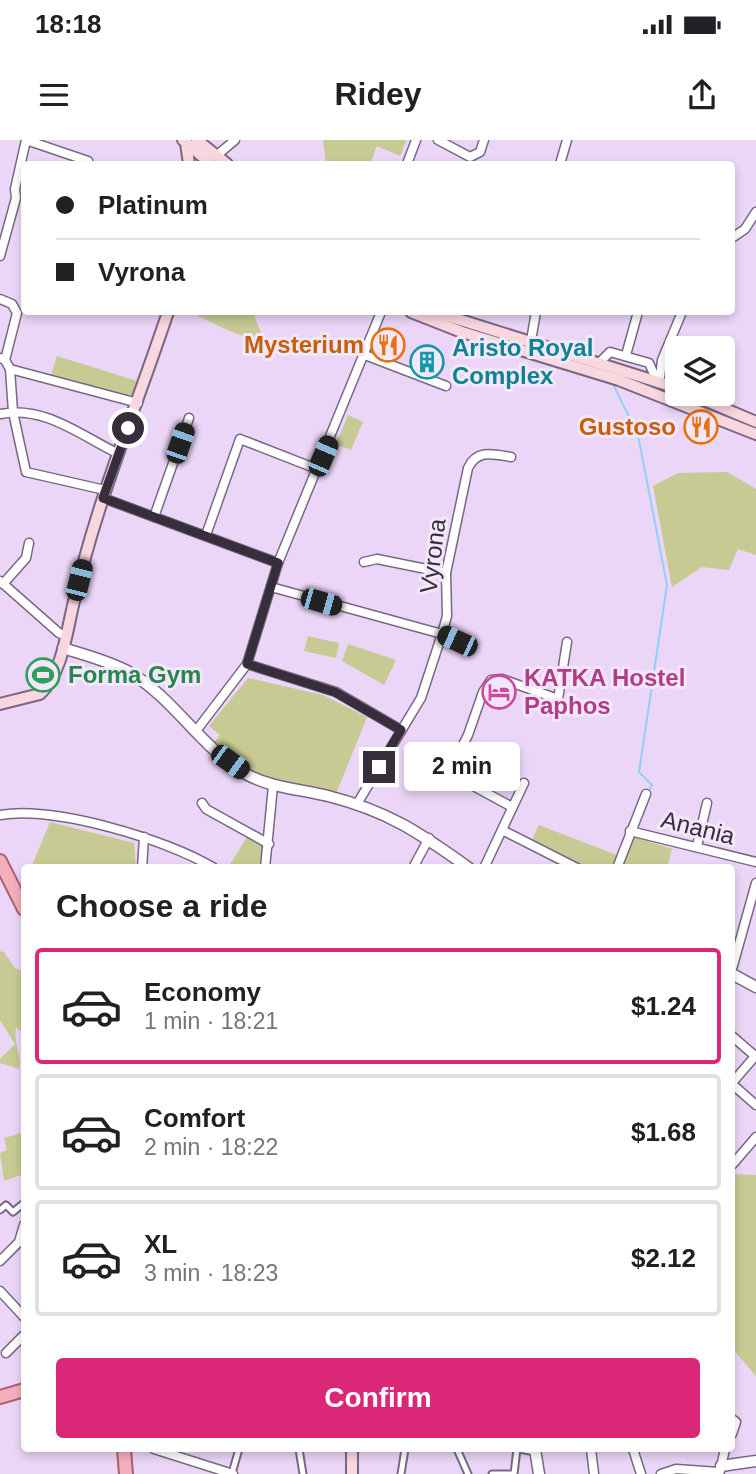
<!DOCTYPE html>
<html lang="en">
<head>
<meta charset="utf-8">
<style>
  body { margin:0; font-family:Helvetica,sans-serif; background:#f2f2f2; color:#202124; height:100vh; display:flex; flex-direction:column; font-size:26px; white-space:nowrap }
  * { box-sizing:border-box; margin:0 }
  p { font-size:23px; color:#757577 }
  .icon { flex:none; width:38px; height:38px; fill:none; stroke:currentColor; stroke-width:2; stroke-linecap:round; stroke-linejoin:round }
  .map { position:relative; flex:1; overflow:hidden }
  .panel { position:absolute; left:21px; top:724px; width:714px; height:588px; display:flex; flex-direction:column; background:#fff; border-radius:7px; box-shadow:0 4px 10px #0003 }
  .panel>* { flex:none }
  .top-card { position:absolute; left:21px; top:21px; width:714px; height:154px; border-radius:7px; box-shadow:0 4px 10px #0003; display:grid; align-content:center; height:154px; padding:0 35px; background:#fff }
  .tools { position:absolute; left:665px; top:196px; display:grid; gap:14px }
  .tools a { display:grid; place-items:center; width:70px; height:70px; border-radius:7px; background:#fff; box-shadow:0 4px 10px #0003; font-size:35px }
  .end { position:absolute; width:32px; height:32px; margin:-16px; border:9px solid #362e3b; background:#fff; box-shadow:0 0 0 4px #fff }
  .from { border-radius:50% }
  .bubble { position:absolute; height:49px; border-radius:7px; background:#fff; box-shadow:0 4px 10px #0003; font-size:23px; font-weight:700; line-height:49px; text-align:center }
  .car { position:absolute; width:21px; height:42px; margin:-21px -10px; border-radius:9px; box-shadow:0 0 5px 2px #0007; background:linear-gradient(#222 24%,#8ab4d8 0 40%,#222 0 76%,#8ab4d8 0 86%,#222 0) }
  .top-card b { display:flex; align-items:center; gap:24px; height:66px; font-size:26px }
  .top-card b+b { border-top:2px solid #e0e0e0 }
  .top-card i { width:18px; height:18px; background:#202124 }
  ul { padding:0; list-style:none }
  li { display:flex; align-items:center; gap:21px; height:116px; margin:0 14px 10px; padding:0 21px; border:4px solid #e0e0e0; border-radius:7px }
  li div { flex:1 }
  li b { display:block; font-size:26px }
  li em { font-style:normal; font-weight:700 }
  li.on { border-color:#db2777 }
  li>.icon { width:63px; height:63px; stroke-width:1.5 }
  h2 { padding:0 35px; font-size:32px; line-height:84px }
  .cta { display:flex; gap:14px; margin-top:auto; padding:14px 35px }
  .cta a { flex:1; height:80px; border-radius:7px; background:#db2777; color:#fff; font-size:28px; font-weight:700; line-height:80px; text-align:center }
  .status { display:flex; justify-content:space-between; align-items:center; height:49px; padding:0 35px; background:#fff; direction:ltr }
  .status svg { height:19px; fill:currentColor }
  header { display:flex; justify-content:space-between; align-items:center; height:91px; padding:0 35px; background:#fff; font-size:32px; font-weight:700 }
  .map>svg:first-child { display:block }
  .green { fill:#c7ca92 }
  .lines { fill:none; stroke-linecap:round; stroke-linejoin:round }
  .stream { stroke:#91d1f9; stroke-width:2 }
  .pedestrian-casing { stroke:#796784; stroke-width:9 }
  .minor-casing { stroke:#796784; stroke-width:11 }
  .tertiary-casing { stroke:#796784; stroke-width:13 }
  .secondary-casing { stroke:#796784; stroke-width:14 }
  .primary-casing { stroke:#ad5f72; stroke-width:16 }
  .pedestrian { stroke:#fff; stroke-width:5 }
  .minor { stroke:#fff; stroke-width:8 }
  .tertiary { stroke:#fff; stroke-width:10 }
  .secondary { stroke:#fad7de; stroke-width:10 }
  .primary { stroke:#f4afbc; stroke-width:12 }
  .route { stroke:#362e3b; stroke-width:9 }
  .labels { text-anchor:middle; stroke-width:6; stroke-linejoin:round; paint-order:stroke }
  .food-label { font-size:24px; font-weight:bold; fill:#c56008; stroke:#f4e7fb; text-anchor:end }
  .culture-label { font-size:24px; font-weight:bold; fill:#0d838f; stroke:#f4e7fb; text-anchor:start }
  .street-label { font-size:24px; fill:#362e3b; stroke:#f4e7fb }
  .leisure-label { font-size:24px; font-weight:bold; fill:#27864d; stroke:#f4e7fb; text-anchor:start }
  .hotel-label { font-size:24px; font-weight:bold; fill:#b23c85; stroke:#f4e7fb; text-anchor:start }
</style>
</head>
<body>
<div class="status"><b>18:18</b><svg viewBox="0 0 49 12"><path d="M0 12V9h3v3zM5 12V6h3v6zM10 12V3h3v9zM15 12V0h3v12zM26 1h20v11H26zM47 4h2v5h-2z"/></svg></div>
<header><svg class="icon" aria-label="menu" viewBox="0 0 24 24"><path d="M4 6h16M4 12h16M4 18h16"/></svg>Ridey<svg class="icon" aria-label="share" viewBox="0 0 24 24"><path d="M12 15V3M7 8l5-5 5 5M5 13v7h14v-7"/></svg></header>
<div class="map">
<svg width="756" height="1334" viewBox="0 0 756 1334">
  <rect width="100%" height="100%" fill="#ebd6f7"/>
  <g class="green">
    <polygon points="323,0 406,0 406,1 400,16 377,6 370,24 326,24"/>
    <polygon points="190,172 253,172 265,204 227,190"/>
    <polygon points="57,216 137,241 133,254 126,257 51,235"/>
    <polygon points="348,275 363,282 351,310 336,304"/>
    <polygon points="727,332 756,349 756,415 738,409 729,430 702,427 672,447 653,346 678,333"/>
    <polygon points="308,496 339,503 336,518 304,511"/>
    <polygon points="348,504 396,520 384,545 342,521"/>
    <path d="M248 538 323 555 367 577 336 654C282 641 257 640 212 605L220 595 209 586Z"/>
    <polygon points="50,682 134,703 136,728 115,724 114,728 31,728"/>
    <polygon points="539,685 617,715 612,728 585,728 531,702"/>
    <polygon points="248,695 264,707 261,728 228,728"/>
    <polygon points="635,697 672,709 667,728 647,725 646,728 620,728 631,699"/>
    <path d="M0 811 4 812 15 828 24 832V893L16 887C13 902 22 914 19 929L0 923V919L15 904 0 880Z"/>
    <polygon points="24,992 24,1034 4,1041 0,1013 7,1010 4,998"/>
    <polygon points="732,1034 756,1035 756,1236 732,1208"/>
  </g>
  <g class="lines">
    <polyline class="stream" points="613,244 638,295 667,445 639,632 652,645 649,651"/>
    <defs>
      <g id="pedestrian">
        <polyline points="0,1070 6,1065 13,1072 24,1063"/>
        <polyline points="299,1309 303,1334"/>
        <polyline points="457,1309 468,1334"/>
        <polyline points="519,1309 535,1312"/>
        <polyline points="232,1333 239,1309"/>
        <polyline points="401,1334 405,1309"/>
        <polyline points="492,1334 513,1334"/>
        <polyline points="514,1334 517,1309"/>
      </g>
      <g id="minor">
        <polyline points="26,0 88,21"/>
        <polyline points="438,0 470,17 480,12 484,0"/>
        <polyline points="216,16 235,0"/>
        <polyline points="407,24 416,0"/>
        <polyline points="560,24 567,0"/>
        <polyline points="732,98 745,89 756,72"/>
        <polyline points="0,116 16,58 15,49 26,0"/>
        <polyline points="0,159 12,164 17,173 5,220"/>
        <polyline points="530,206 536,172"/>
        <polyline points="365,215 446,246"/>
        <polyline points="626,215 638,172"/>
        <polyline points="0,218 5,220 10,229 138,263"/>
        <polyline points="600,222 610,212 649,223 657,241"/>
        <polyline points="10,229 13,272 26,332 105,350"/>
        <polyline points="660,238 662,220 682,172"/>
        <path d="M0 274C44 265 80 295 117 313"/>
        <polyline points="103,358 278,423"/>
        <polyline points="154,377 189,278"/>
        <polyline points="206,395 240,299 317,329"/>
        <polyline points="364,422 377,419 446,433"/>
        <polyline points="0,441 59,493 66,496"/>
        <polyline points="3,444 26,418 29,403"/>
        <polyline points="271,447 442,494 471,507"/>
        <polyline points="247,524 336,552 401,590"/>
        <polyline points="196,591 247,524 278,423 381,172"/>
        <polyline points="422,618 512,667"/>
        <polyline points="449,632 468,595 483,552 491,540 502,539 558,559 567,502"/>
        <polyline points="202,663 206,669 269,704"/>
        <path d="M357 664 421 558 442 494 447 476 446 433 468 328C477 309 493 314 511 317"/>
        <path d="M0 675C55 666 166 699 214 728"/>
        <polyline points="502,690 577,728"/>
        <polyline points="630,691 756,722"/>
        <polyline points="697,706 707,663"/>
        <polyline points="142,728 144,697"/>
        <polyline points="265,728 273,646"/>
        <polyline points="413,728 429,698"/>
        <polyline points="484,728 524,643"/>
        <polyline points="617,728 646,654"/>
        <polyline points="732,829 756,743"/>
        <polyline points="732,896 755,916"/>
        <polyline points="732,943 756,915"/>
        <polyline points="732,944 756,965"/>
        <polyline points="732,1025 756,997"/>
        <polyline points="0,1121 19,1102 24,1085"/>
        <polyline points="0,1151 24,1177"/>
        <polyline points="6,1213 24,1195"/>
        <polyline points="732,1279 736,1282 732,1294"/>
        <polyline points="154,1309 233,1334"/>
        <polyline points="591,1309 594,1334"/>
        <polyline points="633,1309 641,1334"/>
        <polyline points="720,1331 725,1309"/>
        <polyline points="661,1334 676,1329 719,1332"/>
      </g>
      <g id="tertiary">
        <path d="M63 508C85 515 109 521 129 532 174 558 201 608 246 634 271 648 300 649 328 656 388 671 420 693 469 728"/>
        <polyline points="732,834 756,847"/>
        <polyline points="535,1309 539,1334"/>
        <polyline points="721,1326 756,1321"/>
      </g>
      <g id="secondary">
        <polyline points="183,0 211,24"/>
        <polyline points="197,0 227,24"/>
        <polyline points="186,3 189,24"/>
        <polyline points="411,172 462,192 619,240 756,294"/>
        <polyline points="435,172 677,248"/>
        <polyline points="690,254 756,282"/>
        <path d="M0 564 40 554C61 534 66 497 72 470 94 368 135 271 168 172"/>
        <polyline points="352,1334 352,1309"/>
      </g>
      <g id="primary">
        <polyline points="0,721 24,769"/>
        <polyline points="0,1257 24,1250"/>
        <polyline points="124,1309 126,1334"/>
      </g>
    </defs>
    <use href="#pedestrian" class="pedestrian-casing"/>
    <use href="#minor" class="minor-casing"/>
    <use href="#tertiary" class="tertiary-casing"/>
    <use href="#secondary" class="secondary-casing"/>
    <use href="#primary" class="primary-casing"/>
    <use href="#pedestrian" class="pedestrian"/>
    <use href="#minor" class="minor"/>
    <use href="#tertiary" class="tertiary"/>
    <use href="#secondary" class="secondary"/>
    <use href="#primary" class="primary"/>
  </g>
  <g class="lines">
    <polyline class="route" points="128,288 103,358 278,423 247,524 335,552 401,590 379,627"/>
  </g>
  <defs>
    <symbol id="restaurant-ring" viewBox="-11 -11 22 22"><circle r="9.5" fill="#f4e7fb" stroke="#e8710a" stroke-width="1.5"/><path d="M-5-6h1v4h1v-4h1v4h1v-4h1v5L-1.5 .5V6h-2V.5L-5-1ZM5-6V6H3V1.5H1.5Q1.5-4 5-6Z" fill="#e8710a"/></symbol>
    <symbol id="building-ring" viewBox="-11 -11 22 22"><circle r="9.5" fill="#f4e7fb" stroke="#0f9aa8" stroke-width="1.5"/><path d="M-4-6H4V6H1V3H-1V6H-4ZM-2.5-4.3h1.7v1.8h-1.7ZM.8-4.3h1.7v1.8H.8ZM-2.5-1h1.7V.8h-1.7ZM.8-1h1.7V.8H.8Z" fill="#0f9aa8"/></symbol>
    <symbol id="stadium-ring" viewBox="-11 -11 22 22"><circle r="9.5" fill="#f4e7fb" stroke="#2e9e5b" stroke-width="1.5"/><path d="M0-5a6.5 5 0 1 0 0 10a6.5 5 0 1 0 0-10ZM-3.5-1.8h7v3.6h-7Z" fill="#2e9e5b"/></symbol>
    <symbol id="hotel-ring" viewBox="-11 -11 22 22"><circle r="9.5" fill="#f4e7fb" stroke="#d1479c" stroke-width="1.5"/><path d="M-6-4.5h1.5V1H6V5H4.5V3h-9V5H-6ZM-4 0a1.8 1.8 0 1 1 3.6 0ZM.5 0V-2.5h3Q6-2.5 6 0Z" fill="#d1479c"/></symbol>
  </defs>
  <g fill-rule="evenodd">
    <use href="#restaurant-ring" x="369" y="186" width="38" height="38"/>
    <use href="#building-ring" x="408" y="203" width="38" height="38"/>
    <use href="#restaurant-ring" x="682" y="268" width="38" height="38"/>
    <use href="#stadium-ring" x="24" y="516" width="38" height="38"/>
    <use href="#hotel-ring" x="480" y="533" width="38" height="38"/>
  </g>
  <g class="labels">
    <g class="food-label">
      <text x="364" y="213">Mysterium</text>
      <text x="676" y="295">Gustoso</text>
    </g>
    <g class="culture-label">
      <text x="452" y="216">Aristo Royal<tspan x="452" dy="28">Complex</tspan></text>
    </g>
    <g class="street-label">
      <text transform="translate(433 416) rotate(-83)" y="8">Vyrona</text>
      <text transform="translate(698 688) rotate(14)" y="8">Anania</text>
    </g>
    <g class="leisure-label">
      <text x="68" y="543">Forma Gym</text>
    </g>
    <g class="hotel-label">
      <text x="524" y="546">KATKA Hostel<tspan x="524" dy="28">Paphos</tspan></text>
    </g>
  </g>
</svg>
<div class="tools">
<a><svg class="icon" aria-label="layers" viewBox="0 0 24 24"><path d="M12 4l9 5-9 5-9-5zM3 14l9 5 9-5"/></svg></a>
</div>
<i class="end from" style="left:128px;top:288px"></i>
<i class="end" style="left:379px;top:627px"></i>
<div class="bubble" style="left:404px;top:602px;width:116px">2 min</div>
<i class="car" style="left:180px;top:303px;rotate:19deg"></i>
<i class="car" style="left:323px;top:316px;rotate:23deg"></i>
<i class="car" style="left:79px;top:440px;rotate:14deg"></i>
<i class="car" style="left:321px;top:462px;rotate:106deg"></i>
<i class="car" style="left:457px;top:501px;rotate:295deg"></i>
<i class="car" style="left:230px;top:622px;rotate:126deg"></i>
<div class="top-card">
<b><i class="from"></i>Platinum</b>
<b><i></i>Vyrona</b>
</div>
<section class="panel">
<h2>Choose a ride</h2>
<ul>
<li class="on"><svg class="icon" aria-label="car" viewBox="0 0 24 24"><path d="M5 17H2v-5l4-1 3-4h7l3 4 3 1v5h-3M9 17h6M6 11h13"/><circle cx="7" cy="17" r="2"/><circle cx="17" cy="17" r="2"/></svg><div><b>Economy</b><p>1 min · 18:21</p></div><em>$1.24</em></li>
<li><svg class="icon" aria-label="car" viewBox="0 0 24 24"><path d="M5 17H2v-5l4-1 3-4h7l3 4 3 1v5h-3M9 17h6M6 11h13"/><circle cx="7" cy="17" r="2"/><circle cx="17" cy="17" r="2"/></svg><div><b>Comfort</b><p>2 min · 18:22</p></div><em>$1.68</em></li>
<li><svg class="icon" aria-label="car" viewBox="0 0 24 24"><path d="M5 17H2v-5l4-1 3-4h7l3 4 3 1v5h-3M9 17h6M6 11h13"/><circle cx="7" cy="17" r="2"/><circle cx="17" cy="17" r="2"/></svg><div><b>XL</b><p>3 min · 18:23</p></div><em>$2.12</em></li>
</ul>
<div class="cta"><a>Confirm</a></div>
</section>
</div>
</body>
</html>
